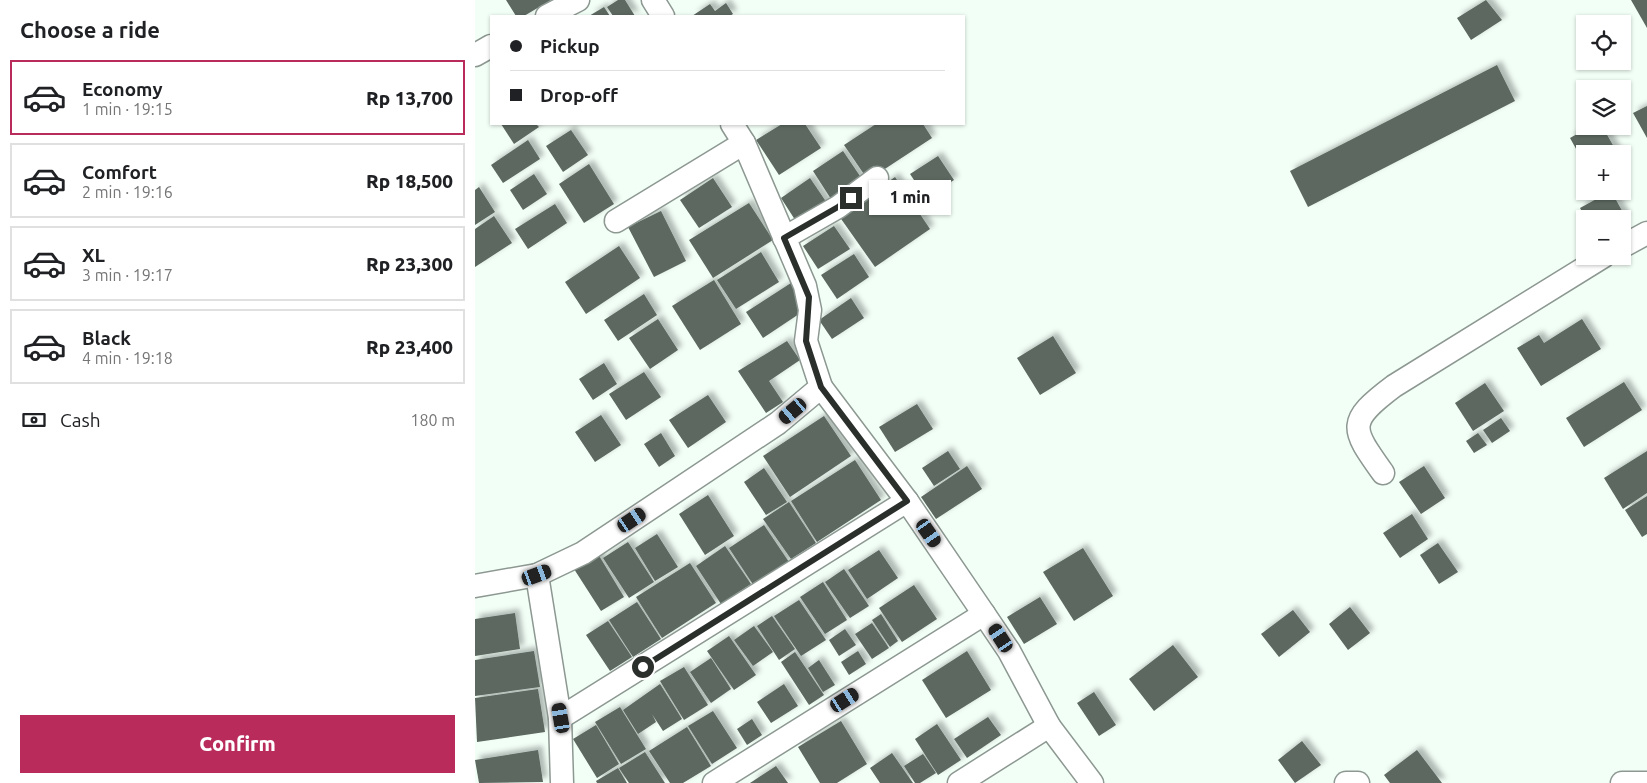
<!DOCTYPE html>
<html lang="en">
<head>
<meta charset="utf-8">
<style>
  body { margin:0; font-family:Ubuntu,sans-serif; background:#f2f2f2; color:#202124; height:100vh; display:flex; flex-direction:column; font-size:19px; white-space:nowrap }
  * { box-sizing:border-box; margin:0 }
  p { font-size:16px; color:#757577 }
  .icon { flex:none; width:28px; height:28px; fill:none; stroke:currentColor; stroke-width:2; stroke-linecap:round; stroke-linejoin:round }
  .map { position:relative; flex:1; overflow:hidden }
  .details { display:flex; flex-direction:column; background:#fff; width:475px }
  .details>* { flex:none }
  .banner { position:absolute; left:15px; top:15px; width:475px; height:110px; border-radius:0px; box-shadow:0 1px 4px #0004; display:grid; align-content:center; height:110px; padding:0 20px; background:#fff }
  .controls { position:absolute; left:1101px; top:15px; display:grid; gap:10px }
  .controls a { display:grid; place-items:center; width:55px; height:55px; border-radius:0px; background:#fff; box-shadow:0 1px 4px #0004; font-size:25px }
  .end { position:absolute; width:22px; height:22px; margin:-11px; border:6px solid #2a2f2c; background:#fff; box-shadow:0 0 0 2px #fff }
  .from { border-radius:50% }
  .bubble { position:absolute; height:35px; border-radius:0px; background:#fff; box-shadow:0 1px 4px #0004; font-size:16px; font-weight:800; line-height:35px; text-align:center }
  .car { position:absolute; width:15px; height:30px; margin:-15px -8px; border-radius:6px; box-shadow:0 0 4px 1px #0007; background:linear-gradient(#222 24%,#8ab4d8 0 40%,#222 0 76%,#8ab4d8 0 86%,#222 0) }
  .banner b { display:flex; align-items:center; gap:18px; height:48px; font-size:19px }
  .banner b+b { border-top:1px solid #e0e0e0 }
  .banner i { width:12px; height:12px; background:#202124 }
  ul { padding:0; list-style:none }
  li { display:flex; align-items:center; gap:15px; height:75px; margin:0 10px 8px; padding:0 10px; border:2px solid #e0e0e0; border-radius:0px }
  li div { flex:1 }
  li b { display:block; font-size:19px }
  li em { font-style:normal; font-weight:800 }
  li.active { border-color:#b92b5a }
  li>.icon { width:45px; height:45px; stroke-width:1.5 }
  h2 { padding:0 20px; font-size:22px; line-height:60px }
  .pay { display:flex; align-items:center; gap:12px; height:55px; padding:0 20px; font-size:19px }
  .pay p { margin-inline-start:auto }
  .button { display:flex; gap:10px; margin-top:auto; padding:10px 20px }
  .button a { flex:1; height:58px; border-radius:0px; background:#b92b5a; color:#fff; font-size:20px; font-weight:800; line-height:58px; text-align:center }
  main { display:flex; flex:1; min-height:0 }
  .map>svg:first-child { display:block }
  .building { fill:#5b6760; filter:url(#shadow) }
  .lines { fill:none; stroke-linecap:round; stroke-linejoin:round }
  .street-casing { stroke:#8c9891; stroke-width:25 }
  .street { stroke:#fff; stroke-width:22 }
  .route { stroke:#2a2f2c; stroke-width:6 }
</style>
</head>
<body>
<main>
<section class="details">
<h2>Choose a ride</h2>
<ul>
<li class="active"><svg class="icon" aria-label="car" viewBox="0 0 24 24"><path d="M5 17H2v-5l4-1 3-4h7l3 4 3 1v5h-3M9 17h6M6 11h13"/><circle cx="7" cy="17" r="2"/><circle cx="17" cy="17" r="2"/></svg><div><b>Economy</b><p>1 min · 19:15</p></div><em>Rp 13,700</em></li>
<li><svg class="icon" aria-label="car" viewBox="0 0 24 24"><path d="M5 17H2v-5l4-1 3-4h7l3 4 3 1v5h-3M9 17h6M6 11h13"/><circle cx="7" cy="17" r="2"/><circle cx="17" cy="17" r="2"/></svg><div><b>Comfort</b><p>2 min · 19:16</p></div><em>Rp 18,500</em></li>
<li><svg class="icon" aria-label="car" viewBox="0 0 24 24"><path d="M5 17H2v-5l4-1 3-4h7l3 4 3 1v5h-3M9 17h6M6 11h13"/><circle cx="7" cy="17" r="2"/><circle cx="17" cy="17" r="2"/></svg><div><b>XL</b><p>3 min · 19:17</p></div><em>Rp 23,300</em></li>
<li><svg class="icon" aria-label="car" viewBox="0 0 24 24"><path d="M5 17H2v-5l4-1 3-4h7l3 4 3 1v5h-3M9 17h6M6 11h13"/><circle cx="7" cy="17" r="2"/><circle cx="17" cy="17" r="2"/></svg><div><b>Black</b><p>4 min · 19:18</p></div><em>Rp 23,400</em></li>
</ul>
<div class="pay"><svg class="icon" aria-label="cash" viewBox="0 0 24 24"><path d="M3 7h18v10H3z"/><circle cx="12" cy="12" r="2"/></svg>Cash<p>180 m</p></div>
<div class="button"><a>Confirm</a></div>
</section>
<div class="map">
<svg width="1172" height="783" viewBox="0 0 1172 783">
  <defs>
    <filter id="shadow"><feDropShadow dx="4.5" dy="-4.5" stdDeviation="2.5" flood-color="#0004"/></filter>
  </defs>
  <rect width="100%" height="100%" fill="#f2fff7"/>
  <g class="building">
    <polygon points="31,0 76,0 49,16 41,16"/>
    <polygon points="143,0 150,0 160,16 138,16 132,7"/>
    <polygon points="1011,0 1027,20 996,40 982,18"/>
    <polygon points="1156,0 1172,0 1172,28"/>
    <polygon points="251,3 258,14 255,16 217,16 235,4 240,11"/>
    <polygon points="129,7 135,16 114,16"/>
    <polygon points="1022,65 1040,101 833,207 815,171"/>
    <polygon points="1172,106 1172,138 1158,113"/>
    <polygon points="26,124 61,124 64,127 39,144"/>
    <polygon points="307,124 330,124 346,148 304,175 281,140"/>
    <polygon points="401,124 448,124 457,138 393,180 369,145"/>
    <polygon points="1116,126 1127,126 1143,154 1110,154 1110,165 1095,138"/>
    <polygon points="96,130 113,155 88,172 71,146"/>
    <polygon points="53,140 65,159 28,183 16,165"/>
    <polygon points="368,151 387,179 356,199 338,171"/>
    <polygon points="463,156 479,180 451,198 435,174"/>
    <polygon points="114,164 139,204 109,223 84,184"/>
    <polygon points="59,174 72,194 48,210 35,190"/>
    <polygon points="420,177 455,229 400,267 364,216"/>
    <polygon points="238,178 257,207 224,228 205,200"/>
    <polygon points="335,178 354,206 324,226 306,198"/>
    <polygon points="4,187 20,212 0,225 0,190"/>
    <polygon points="1136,191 1150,216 1146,219 1111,219 1105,208"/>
    <polygon points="274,203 298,240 238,278 214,240"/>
    <polygon points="80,204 92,223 53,249 40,229"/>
    <polygon points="186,211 211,261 179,277 153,227"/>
    <polygon points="19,216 37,243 0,267 0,229"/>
    <polygon points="359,226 375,249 343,269 328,246"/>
    <polygon points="144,246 165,278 111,314 90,282"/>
    <polygon points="286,252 304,282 261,309 242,280"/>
    <polygon points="379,254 394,277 362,299 346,275"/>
    <polygon points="239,280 266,324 225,350 197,306"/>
    <polygon points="316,283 333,308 288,338 271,312"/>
    <polygon points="169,294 182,315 143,341 129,320"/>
    <polygon points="376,298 389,318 357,339 344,320"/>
    <polygon points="183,319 203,350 175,369 154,338"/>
    <polygon points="1107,319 1126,349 1066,386 1042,348 1064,335 1069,343"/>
    <polygon points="578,336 601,373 565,395 542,358"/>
    <polygon points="312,341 325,360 294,381 308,402 291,413 263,371"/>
    <polygon points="129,363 142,384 118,400 104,379"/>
    <polygon points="169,372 186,397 151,420 134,394"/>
    <polygon points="1149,382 1167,410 1109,447 1091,418"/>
    <polygon points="1010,383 1029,411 998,431 980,403"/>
    <polygon points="233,395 251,422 213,448 194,420"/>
    <polygon points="442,404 458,429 420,452 404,427"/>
    <polygon points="126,415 146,445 120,462 100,432"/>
    <polygon points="349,416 376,456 315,497 288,456"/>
    <polygon points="1026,418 1035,431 1017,443 1008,430"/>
    <polygon points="186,433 200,456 184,467 169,444"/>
    <polygon points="1003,433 1012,445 999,453 991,441"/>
    <polygon points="473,451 485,469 459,486 447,468"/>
    <polygon points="1172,451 1172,493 1148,509 1129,478"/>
    <polygon points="380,460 406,500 342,542 316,501"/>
    <polygon points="492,466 507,489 461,519 446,497"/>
    <polygon points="949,466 970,498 946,514 924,482"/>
    <polygon points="289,468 312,502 291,515 269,482"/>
    <polygon points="233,495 259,536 230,555 204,514"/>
    <polygon points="1172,496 1172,534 1167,537 1150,510"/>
    <polygon points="314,502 341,543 316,559 288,519"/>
    <polygon points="937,514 953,539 925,558 908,533"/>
    <polygon points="289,525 314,562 279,586 254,548"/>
    <polygon points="182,534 203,567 180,581 160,548"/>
    <polygon points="153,542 179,582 154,598 128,558"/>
    <polygon points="963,543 983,572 964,584 945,555"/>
    <polygon points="250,546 276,584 246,604 221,566"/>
    <polygon points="608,548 638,596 599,621 568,572"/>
    <polygon points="404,550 423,578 392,599 373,570"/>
    <polygon points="123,554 149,597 126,611 99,569"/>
    <polygon points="215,563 241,603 187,638 161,597"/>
    <polygon points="369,569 394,606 375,618 350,582"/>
    <polygon points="348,582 372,620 350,634 325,597"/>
    <polygon points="439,585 462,619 427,642 404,608"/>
    <polygon points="565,597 582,624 549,644 532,617"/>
    <polygon points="324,600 351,640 326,656 299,616"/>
    <polygon points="162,602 186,639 158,657 134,620"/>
    <polygon points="875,607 895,633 873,650 854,624"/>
    <polygon points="818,610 835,632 804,657 786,634"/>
    <polygon points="40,613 45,649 0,656 0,619"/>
    <polygon points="406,614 423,641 415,647 397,620"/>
    <polygon points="297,616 320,649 304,660 282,626"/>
    <polygon points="133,621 157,657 135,671 111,635"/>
    <polygon points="397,623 414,648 397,659 380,634"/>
    <polygon points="279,626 298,652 278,666 259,640"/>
    <polygon points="370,629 381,645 364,656 354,640"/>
    <polygon points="254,636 281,675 259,690 232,651"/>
    <polygon points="698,645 723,677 679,711 654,679"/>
    <polygon points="59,651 65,687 0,696 0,660"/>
    <polygon points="383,651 391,664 374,675 366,662"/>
    <polygon points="492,651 516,690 471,718 447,680"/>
    <polygon points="320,652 349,695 334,705 306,662"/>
    <polygon points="236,658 256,689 236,703 215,672"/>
    <polygon points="344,660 360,685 348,692 333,668"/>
    <polygon points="209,667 233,705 209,720 185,681"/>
    <polygon points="185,684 207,719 188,731 177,714 181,722 163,734 148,710"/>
    <polygon points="309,684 323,706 296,723 282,702"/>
    <polygon points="63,689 70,732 2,742 0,698"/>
    <polygon points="619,692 641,725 624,736 602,703"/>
    <polygon points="145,707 171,749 146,764 120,722"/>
    <polygon points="238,711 262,748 237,764 213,726"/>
    <polygon points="513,717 526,735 492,758 479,739"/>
    <polygon points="277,719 287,735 272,745 262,729"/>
    <polygon points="366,721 392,764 362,783 345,783 323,747"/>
    <polygon points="462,724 486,760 463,775 440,739"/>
    <polygon points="121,725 144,764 122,778 98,739"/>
    <polygon points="212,727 236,766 208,783 195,783 174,751"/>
    <polygon points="827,741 846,765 820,783 803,760"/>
    <polygon points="63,750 68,782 4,783 0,760"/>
    <polygon points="942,750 967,783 915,783 909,775"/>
    <polygon points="170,752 190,783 154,783 144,768"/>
    <polygon points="417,753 438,783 405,783 395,768"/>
    <polygon points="448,754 461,773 445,783 440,783 429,766"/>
    <polygon points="301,766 313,783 275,783"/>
    <polygon points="143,768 152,783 122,783 121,781"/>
  </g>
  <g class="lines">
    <defs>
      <g id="street">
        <polyline points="178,0 188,16"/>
        <polyline points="72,16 103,0"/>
        <polyline points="0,55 16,46"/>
        <polyline points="141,221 269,143"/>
        <polyline points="309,238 363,207 402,178"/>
        <polyline points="1148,246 1172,233"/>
        <polyline points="346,387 432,501 509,614 534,651 574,726 617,783"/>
        <path d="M908 473C876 428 871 422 919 386L1129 256"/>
        <polyline points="62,575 85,718 87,783"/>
        <polyline points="0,586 62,575 108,553 303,423 346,387 331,341 335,310 330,286 269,143 257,124"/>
        <polyline points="85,718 432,501"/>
        <polyline points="239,783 509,614"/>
        <polyline points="484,783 574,726"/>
        <polyline points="871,783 883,783"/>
        <polyline points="1147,783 1172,783"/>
      </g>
    </defs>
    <use href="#street" class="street-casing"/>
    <use href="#street" class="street"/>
  </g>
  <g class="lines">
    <polyline class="route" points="168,667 432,501 346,387 331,341 334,297 309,238 363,207 376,198"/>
  </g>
</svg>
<div class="controls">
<a><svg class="icon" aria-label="locate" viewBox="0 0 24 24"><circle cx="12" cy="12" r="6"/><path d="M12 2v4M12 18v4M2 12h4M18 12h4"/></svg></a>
<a><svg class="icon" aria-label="layers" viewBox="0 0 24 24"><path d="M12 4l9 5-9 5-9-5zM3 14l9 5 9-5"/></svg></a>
<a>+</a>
<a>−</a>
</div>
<i class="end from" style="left:168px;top:667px"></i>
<i class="end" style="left:376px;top:198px"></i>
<div class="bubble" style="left:394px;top:180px;width:82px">1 min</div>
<i class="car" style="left:318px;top:411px;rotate:230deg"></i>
<i class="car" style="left:157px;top:520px;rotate:56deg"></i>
<i class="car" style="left:454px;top:533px;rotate:145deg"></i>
<i class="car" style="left:62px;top:575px;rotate:70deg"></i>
<i class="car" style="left:526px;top:638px;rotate:327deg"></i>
<i class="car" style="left:370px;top:700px;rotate:58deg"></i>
<i class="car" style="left:86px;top:718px;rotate:350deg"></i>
<div class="banner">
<b><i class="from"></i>Pickup</b>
<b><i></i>Drop-off</b>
</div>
</div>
</main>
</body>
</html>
